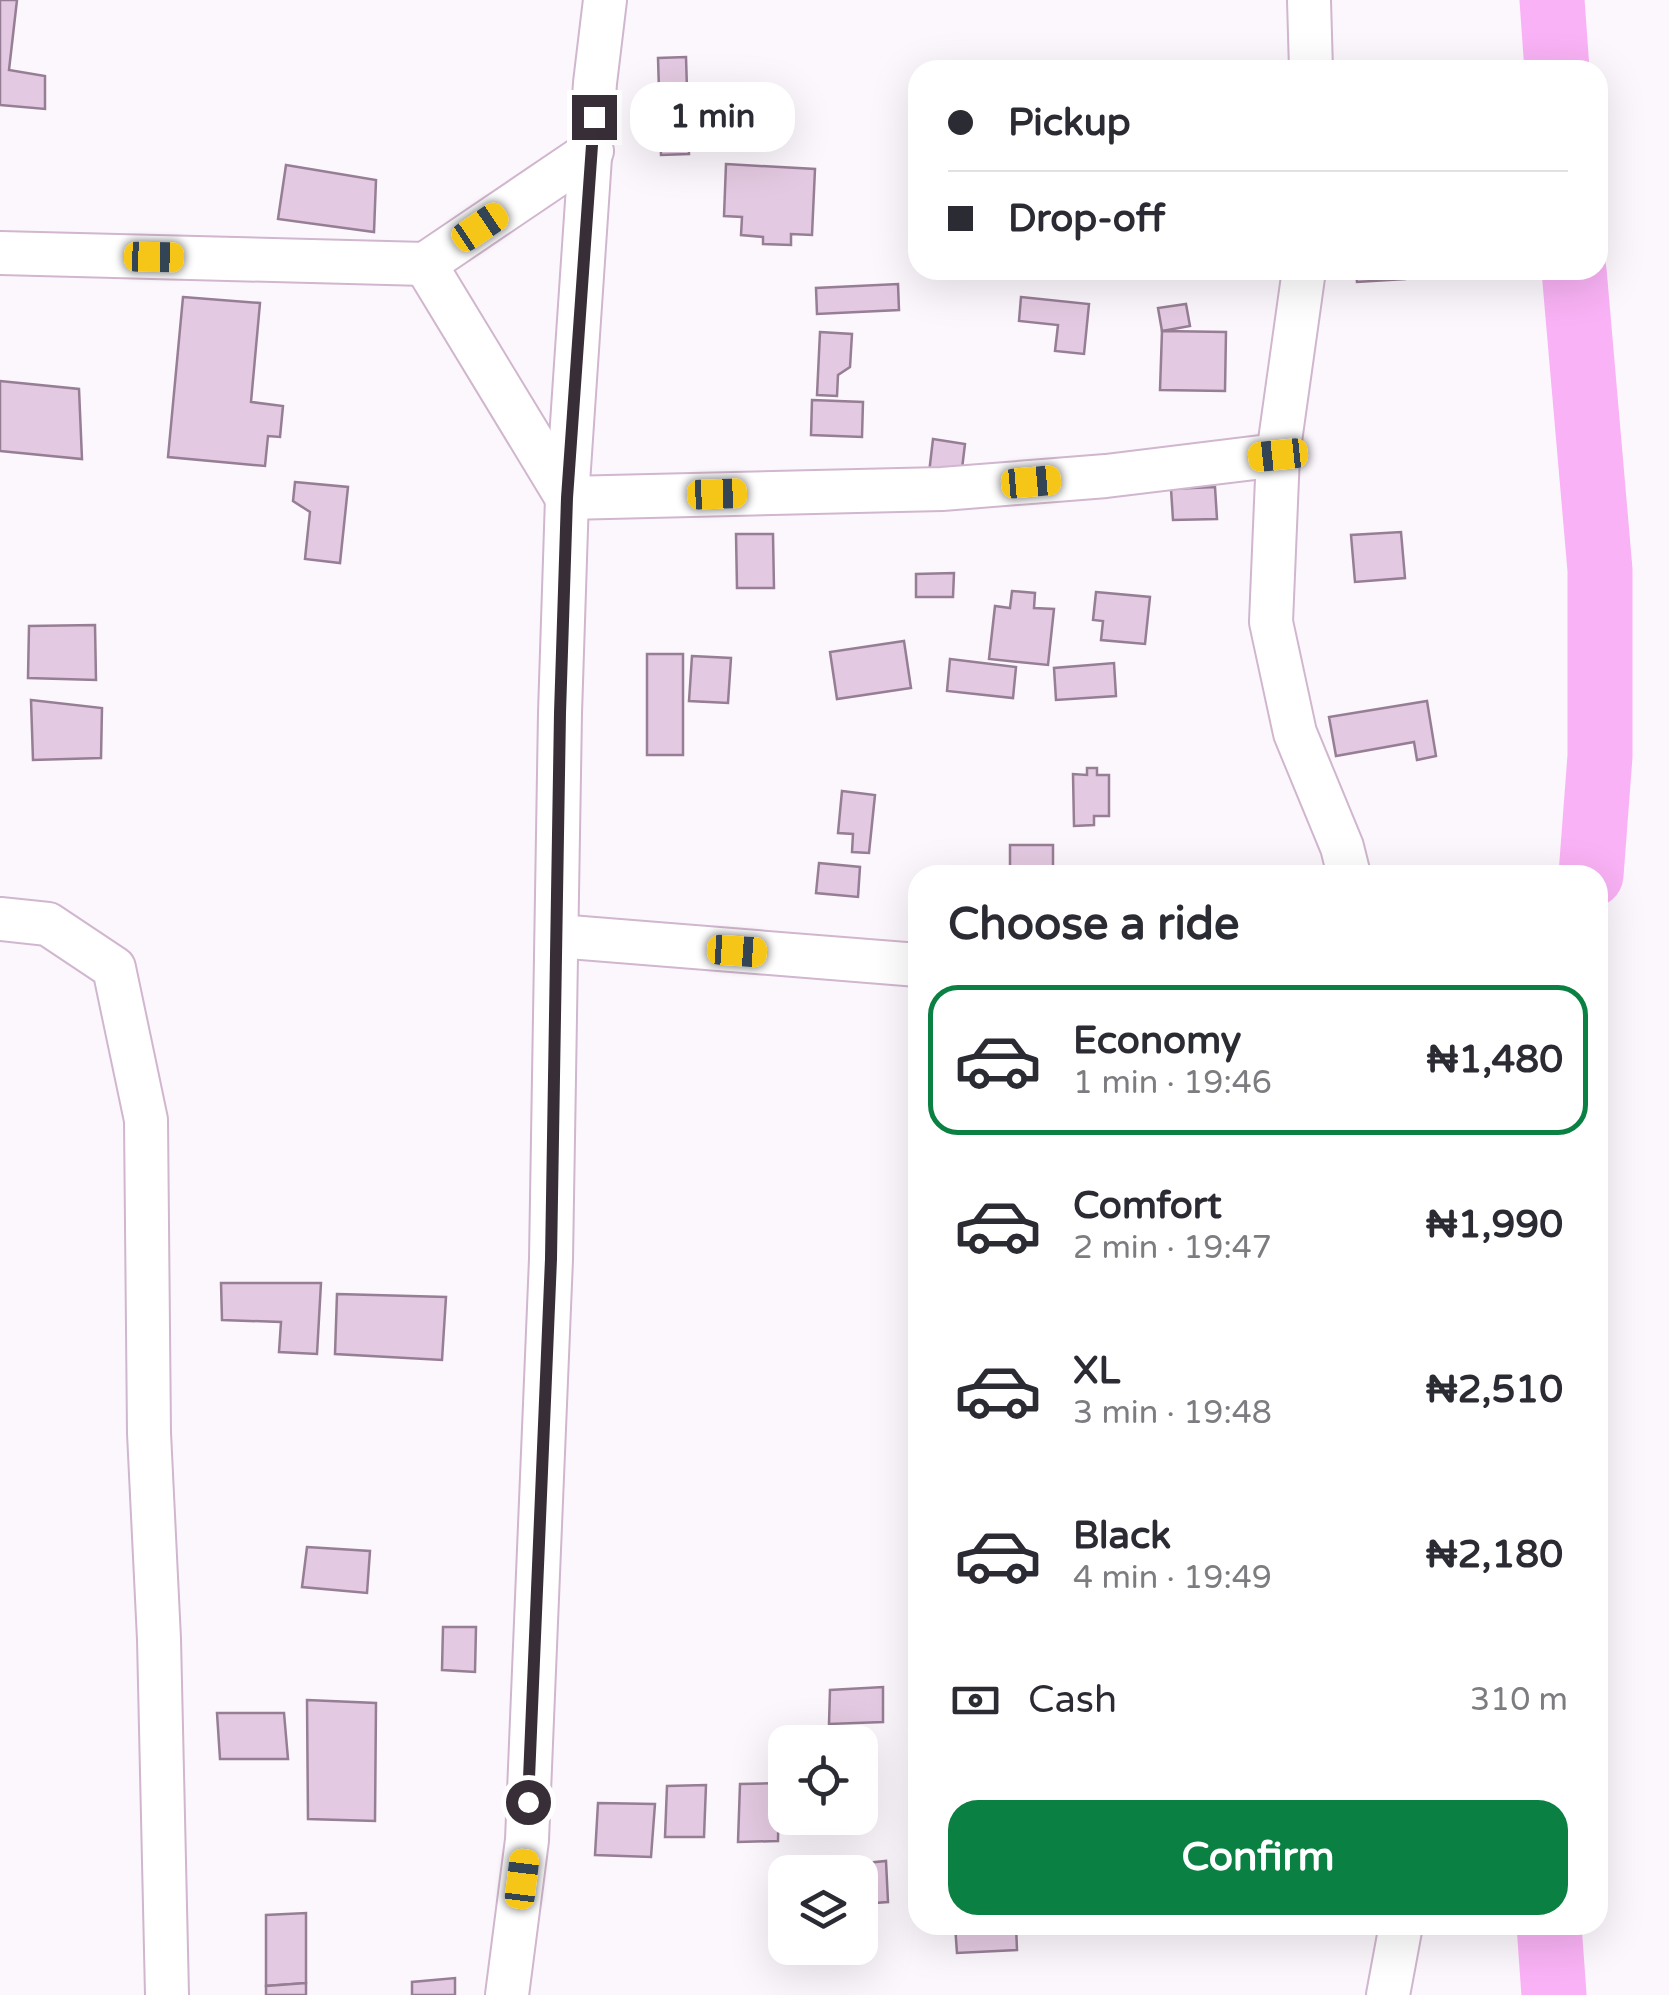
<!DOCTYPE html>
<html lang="en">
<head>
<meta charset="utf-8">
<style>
  body { margin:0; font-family:"Varela Round",sans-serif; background:#f7f7f7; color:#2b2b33; height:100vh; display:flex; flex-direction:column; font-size:38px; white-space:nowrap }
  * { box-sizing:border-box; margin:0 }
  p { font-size:32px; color:#7c7c81 }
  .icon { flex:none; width:55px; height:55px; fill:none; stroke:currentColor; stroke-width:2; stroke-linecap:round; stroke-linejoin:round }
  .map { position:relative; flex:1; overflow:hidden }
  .panel { position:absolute; left:908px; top:865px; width:700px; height:1070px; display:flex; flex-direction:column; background:#fff; border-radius:30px; box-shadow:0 10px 40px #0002 }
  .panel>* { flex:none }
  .guide { position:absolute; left:908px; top:60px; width:700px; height:220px; border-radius:30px; box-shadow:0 10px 40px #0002; display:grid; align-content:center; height:220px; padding:0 40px; background:#fff }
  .controls { position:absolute; left:768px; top:1725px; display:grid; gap:20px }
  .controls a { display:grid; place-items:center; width:110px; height:110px; border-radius:20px; background:#fff; box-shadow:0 10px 40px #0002; font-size:50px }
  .end { position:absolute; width:45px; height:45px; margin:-22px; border:12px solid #382e37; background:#fff; box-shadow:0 0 0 5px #fff }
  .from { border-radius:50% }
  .bubble { position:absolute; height:70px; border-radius:30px; background:#fff; box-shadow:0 10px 40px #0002; font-size:32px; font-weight:700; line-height:70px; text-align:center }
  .car { position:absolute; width:30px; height:60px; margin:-30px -15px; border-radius:12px; box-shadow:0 0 8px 2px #0007; background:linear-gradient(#f5c518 24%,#345 0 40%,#f5c518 0 76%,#345 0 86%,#f5c518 0) }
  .guide b { display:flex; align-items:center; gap:35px; height:95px; font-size:38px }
  .guide b+b { border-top:2px solid #e1e1e2 }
  .guide i { width:25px; height:25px; background:#2b2b33 }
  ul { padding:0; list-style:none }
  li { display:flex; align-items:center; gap:30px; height:150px; margin:0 20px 15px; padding:0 20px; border:5px solid transparent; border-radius:30px }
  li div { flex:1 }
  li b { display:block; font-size:38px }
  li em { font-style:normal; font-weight:700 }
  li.on { border-color:#0b8043 }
  li>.icon { width:90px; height:90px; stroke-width:1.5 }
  h2 { padding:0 40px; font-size:45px; line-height:120px }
  .pay { display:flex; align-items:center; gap:25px; height:110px; padding:0 40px; font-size:38px }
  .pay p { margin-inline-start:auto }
  .primary-button { display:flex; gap:20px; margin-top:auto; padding:20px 40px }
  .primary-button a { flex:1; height:115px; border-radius:30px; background:#0b8043; color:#fff; font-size:40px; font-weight:700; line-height:115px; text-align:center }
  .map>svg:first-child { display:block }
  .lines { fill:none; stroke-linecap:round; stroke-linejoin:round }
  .river { stroke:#f9b2f5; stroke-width:65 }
  .building { fill:#e3c9e1; stroke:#967e94; stroke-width:2.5 }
  .minor-casing { stroke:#d0b6ce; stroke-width:46 }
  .minor { stroke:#fff; stroke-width:42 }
  .route { stroke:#382e37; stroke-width:12 }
</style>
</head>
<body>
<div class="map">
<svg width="1669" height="1995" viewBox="0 0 1669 1995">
  <rect width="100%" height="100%" fill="#fcf7fc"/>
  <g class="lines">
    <g class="river">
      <polyline points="1552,0 1557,70"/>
      <polyline points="1574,270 1600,570 1600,756 1591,875"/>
      <polyline points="1549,1925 1554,1995"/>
    </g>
  </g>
  <g class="building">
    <polygon points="0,0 17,0 9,70 45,76 45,109 0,105"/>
    <polygon points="686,57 689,154 661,155 658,58"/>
    <polygon points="726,164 815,169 812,235 791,234 791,245 763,244 763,237 741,235 742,217 724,216"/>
    <polygon points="286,165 376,180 374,232 278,219"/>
    <polygon points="1356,270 1405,270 1405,279 1357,282"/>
    <polygon points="898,284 899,310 817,314 816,288"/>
    <polygon points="183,297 260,303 251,402 283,406 280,437 268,436 265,466 168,457"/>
    <polygon points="1021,297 1089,304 1084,354 1055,351 1058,325 1019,321"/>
    <polygon points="1186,304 1190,326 1162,331 1158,308"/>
    <polygon points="1162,331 1226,332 1225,391 1160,390"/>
    <polygon points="820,332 852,334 850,367 838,375 837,396 817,395"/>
    <polygon points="0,381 79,389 82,459 0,451"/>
    <polygon points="812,400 863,402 862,437 811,435"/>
    <polygon points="933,439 965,444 961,477 929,473"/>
    <polygon points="295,482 348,487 340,563 305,559 310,512 293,501"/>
    <polygon points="1215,487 1217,519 1173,520 1171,489"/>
    <polygon points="1401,532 1405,578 1355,582 1351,535"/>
    <polygon points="736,534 773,534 774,588 737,588"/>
    <polygon points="954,573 953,597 916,597 916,574"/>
    <polygon points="1012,591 1035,593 1034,608 1054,609 1048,665 989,659 995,606 1010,608"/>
    <polygon points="1096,592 1150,597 1145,644 1101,640 1103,621 1093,620"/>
    <polygon points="95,625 96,680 28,678 29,626"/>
    <polygon points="904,641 911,688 837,699 830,652"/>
    <rect x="647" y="654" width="36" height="101"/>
    <polygon points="692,656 731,658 728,703 689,701"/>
    <polygon points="950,659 1016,667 1013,698 947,691"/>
    <polygon points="1114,663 1116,696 1056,700 1054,668"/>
    <polygon points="31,700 102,708 101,758 33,760"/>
    <polygon points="1427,701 1436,756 1417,760 1414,742 1336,756 1329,717"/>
    <polygon points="1087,768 1097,768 1097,775 1109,775 1109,816 1094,816 1094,825 1074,826 1073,774 1087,775"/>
    <polygon points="842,791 875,795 869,853 852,852 853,834 838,833"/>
    <rect x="1010" y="845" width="43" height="30"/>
    <polygon points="819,863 860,867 858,897 816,893"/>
    <polygon points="221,1283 321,1283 317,1354 279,1352 281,1322 222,1320"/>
    <polygon points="337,1294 446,1297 442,1360 335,1354"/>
    <polygon points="307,1547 370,1551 367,1593 302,1587"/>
    <polygon points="443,1627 476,1627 475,1672 442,1670"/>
    <polygon points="883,1687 883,1722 829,1724 830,1690"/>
    <polygon points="307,1700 376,1703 375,1821 308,1819"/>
    <polygon points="217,1713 284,1713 288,1759 220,1759"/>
    <polygon points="779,1783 778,1841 738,1842 740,1784"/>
    <polygon points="706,1785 704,1837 665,1837 667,1786"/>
    <polygon points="598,1803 655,1804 651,1857 595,1855"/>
    <polygon points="886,1861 888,1902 860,1904 860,1872 828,1872 828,1867"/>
    <polygon points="306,1913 306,1983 266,1986 266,1915"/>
    <polygon points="955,1925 1016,1925 1017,1950 957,1953"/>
    <polygon points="455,1978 455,1995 412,1995 412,1982"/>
    <polygon points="306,1983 306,1995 266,1995 266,1986"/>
  </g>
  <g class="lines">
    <defs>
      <g id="minor">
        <polyline points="1309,0 1311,70"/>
        <polyline points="0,253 425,264 592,151"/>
        <polyline points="425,264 567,498 942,489 1106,476 1278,455"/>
        <polyline points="1304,270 1278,455 1271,622 1295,733 1342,847 1349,875"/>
        <polyline points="0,919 48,924 114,968 146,1120 149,1433 159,1639 167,1995"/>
        <polyline points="557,936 918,965"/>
        <polyline points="507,1995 527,1840 551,1259 560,713 567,498 595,83 605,0"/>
        <polyline points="1388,1995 1401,1925"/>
      </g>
    </defs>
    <use href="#minor" class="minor-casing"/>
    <use href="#minor" class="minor"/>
  </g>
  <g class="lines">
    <polyline class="route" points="528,1802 551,1259 560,713 567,498 594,117"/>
  </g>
</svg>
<div class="controls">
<a><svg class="icon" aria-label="locate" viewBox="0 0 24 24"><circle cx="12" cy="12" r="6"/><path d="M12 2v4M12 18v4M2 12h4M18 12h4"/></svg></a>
<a><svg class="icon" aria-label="layers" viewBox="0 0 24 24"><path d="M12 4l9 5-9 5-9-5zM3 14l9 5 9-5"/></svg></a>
</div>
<i class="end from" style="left:528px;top:1802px"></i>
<i class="end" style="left:594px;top:117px"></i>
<div class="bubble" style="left:630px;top:82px;width:165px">1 min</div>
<i class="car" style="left:480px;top:227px;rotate:56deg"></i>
<i class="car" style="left:154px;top:257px;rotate:91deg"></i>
<i class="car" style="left:1278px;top:455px;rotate:264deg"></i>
<i class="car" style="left:1031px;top:482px;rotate:85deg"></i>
<i class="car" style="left:717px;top:494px;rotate:88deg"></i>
<i class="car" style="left:737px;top:951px;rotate:94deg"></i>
<i class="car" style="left:522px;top:1879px;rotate:7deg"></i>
<div class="guide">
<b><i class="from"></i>Pickup</b>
<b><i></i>Drop-off</b>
</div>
<section class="panel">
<h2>Choose a ride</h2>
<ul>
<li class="on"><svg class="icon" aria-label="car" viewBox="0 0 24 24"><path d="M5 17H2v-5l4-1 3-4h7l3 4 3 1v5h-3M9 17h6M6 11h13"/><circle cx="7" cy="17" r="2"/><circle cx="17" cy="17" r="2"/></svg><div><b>Economy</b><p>1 min · 19:46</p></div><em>₦1,480</em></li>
<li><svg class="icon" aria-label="car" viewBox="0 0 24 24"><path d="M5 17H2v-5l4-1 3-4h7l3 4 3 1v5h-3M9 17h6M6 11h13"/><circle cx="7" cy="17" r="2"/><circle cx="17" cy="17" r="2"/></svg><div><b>Comfort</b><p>2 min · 19:47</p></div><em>₦1,990</em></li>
<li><svg class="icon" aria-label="car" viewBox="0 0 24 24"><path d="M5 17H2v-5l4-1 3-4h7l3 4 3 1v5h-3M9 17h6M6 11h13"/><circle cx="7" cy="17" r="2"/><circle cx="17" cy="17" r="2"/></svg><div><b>XL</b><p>3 min · 19:48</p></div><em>₦2,510</em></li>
<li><svg class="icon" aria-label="car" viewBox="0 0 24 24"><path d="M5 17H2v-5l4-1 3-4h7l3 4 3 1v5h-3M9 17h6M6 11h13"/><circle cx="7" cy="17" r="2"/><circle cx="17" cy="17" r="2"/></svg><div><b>Black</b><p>4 min · 19:49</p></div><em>₦2,180</em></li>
</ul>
<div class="pay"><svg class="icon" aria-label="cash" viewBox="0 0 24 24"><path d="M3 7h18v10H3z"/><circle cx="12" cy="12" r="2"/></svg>Cash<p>310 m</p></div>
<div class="primary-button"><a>Confirm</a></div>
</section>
</div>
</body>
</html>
